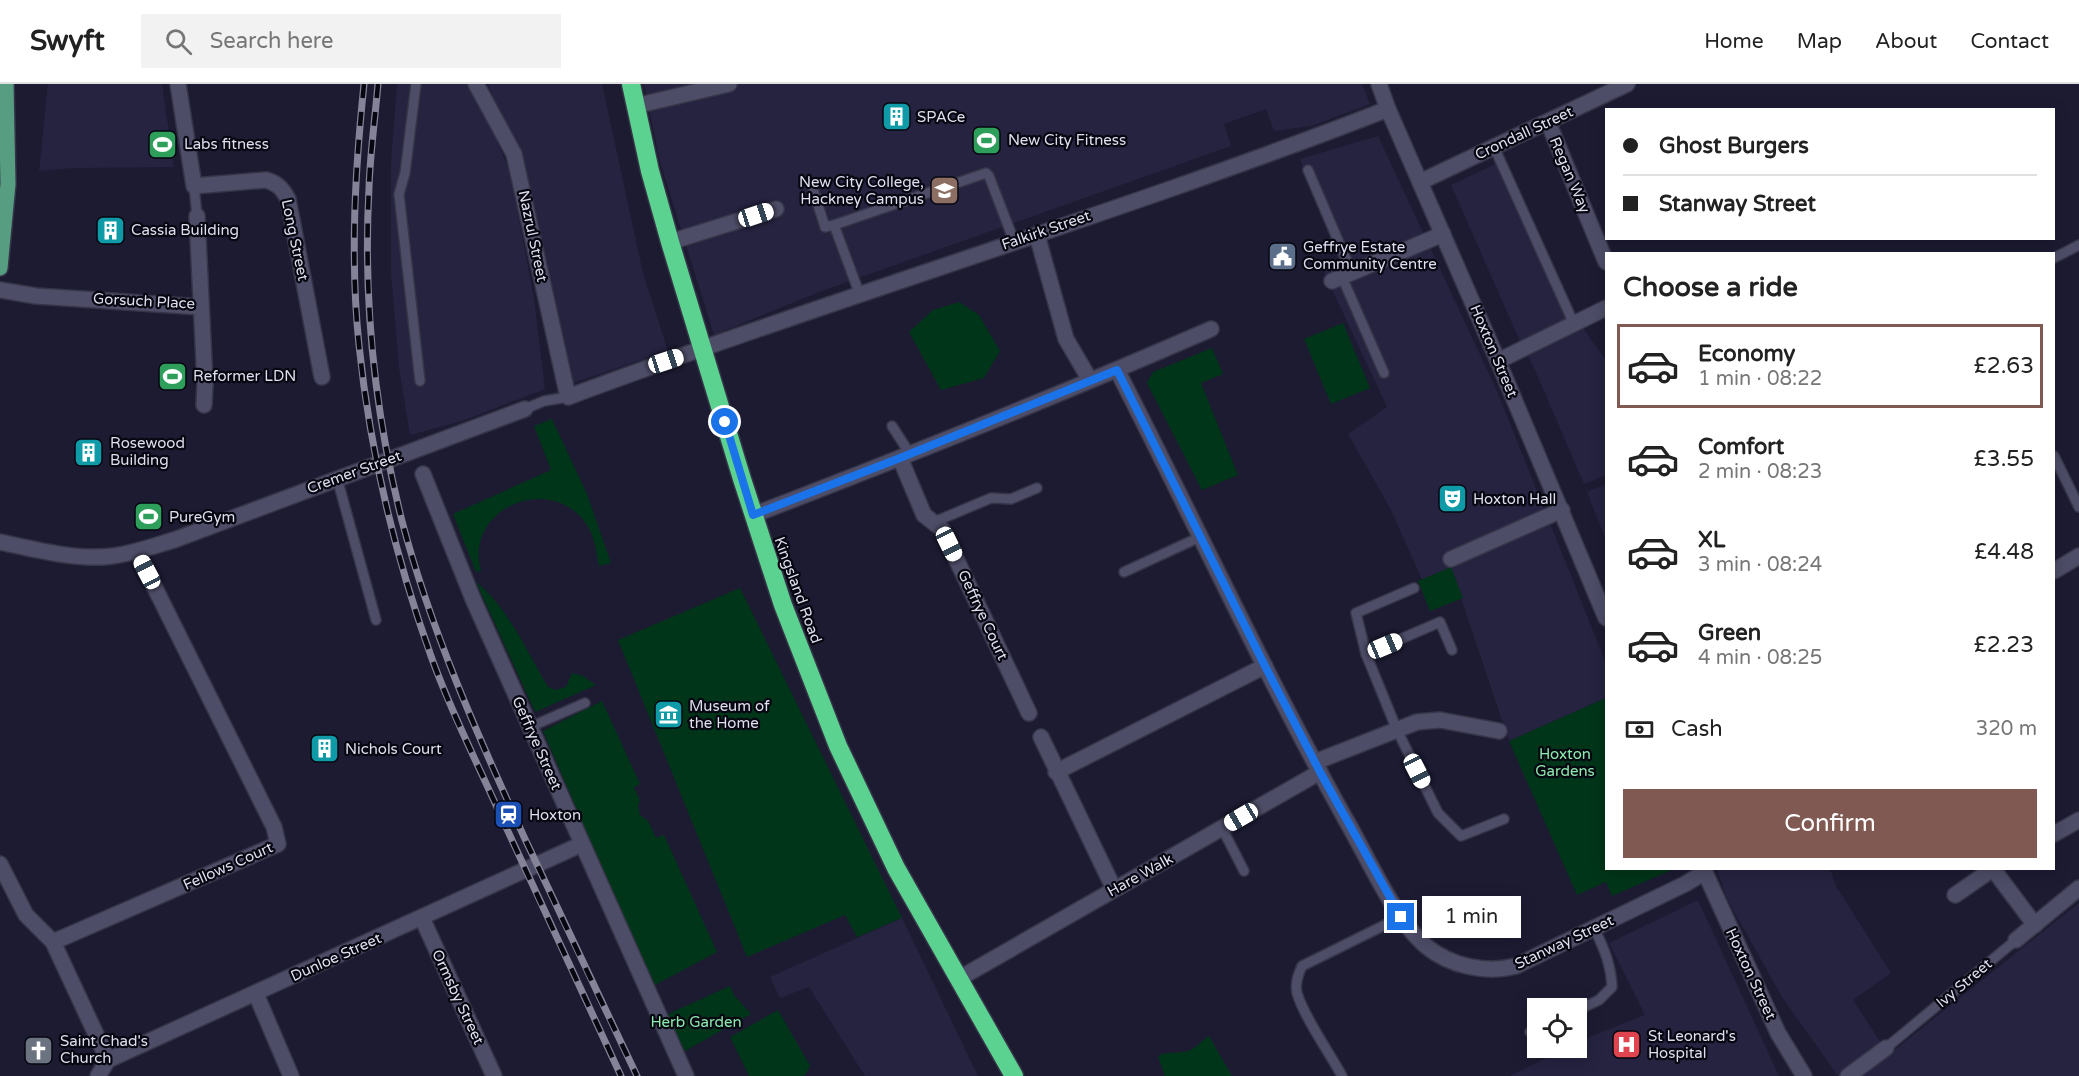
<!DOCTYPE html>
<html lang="en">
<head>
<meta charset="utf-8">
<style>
  body { margin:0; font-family:"Varela Round",sans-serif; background:#f2f2f2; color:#222; height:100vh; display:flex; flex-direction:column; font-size:22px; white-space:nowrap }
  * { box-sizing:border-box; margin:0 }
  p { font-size:20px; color:#767676 }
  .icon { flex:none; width:33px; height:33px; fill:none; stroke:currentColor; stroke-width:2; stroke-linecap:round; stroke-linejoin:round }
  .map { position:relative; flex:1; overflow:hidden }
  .sheet { position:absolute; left:1605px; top:168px; width:450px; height:618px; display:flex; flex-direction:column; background:#fff; border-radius:0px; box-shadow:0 3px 15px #0003 }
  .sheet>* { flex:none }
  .hud { position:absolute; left:1605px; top:24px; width:450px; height:132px; border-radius:0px; box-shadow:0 3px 15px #0003; display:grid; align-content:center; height:132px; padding:0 18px; background:#fff }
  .controls { position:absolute; left:1527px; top:914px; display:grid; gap:12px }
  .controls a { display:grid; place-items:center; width:60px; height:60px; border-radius:0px; background:#fff; box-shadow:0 3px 15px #0003; font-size:30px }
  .end { position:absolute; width:27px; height:27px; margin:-14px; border:8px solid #1a73e8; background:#fff; box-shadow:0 0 0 3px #fff }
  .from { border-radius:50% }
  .bubble { position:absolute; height:42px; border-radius:0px; background:#fff; box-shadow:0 3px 15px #0003; font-size:20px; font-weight:600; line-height:42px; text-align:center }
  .car { position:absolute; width:18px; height:36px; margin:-18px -9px; border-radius:8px; box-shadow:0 0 4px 2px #0007; background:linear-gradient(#fff 24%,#345 0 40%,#fff 0 76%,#345 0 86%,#fff 0) }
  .hud b { display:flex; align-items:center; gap:21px; height:57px; font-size:22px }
  .hud b+b { border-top:2px solid #e0e0e0 }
  .hud i { width:15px; height:15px; background:#222 }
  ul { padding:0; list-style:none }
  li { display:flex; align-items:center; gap:18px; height:84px; margin:0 12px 9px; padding:0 6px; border:3px solid transparent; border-radius:0px }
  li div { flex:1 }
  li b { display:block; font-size:22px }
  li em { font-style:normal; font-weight:600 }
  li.selected { border-color:#805952 }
  li>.icon { width:54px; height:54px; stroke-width:1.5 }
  h2 { padding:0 18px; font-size:27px; line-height:72px }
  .pay { display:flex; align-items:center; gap:15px; height:66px; padding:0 18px; font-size:22px }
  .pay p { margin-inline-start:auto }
  .action { display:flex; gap:12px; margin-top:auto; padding:12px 18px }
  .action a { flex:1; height:69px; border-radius:0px; background:#805952; color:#fff; font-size:24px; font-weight:600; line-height:69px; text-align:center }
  header { display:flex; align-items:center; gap:36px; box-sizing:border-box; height:84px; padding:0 30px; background:#fff; border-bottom:2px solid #e0e0e0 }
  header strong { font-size:28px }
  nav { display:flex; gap:33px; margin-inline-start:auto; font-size:21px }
  .search { width:420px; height:54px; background:#f2f2f2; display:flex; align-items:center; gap:15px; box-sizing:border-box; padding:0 21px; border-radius:0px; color:#767676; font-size:22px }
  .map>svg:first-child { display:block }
  .built { fill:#252340 }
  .green { fill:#003519 }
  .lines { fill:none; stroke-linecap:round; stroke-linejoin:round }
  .lane-casing { stroke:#363548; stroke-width:12 }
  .street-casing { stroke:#363548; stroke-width:18 }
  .primary-casing { stroke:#363548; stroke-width:18 }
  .highway-casing { stroke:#363548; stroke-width:21 }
  .lane { stroke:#4e4d68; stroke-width:9 }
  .street { stroke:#4e4d68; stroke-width:15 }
  .primary { stroke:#569d81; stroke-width:15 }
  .highway { stroke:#5cd291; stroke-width:18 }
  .rail-casing { stroke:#848397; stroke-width:7 }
  .rail { stroke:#070711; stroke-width:4.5; stroke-dasharray:14; stroke-linecap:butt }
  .route { stroke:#1a73e8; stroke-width:8 }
  .labels { text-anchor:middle; stroke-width:4.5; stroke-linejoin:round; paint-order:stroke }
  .poi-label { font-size:15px; fill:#dedeef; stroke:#070711; text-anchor:start }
  .street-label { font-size:15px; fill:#dedeef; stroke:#070711 }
  .park-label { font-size:15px; fill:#8deaae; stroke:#070711 }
</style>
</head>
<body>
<header>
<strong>Swyft</strong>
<div class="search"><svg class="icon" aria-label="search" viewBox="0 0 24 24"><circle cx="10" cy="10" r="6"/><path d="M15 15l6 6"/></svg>Search here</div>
<nav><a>Home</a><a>Map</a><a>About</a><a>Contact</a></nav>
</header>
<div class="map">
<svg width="2079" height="992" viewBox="0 0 2079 992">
  <rect width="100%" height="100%" fill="#1c1b32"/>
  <g class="built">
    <polygon points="48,0 162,0 174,83 74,84 39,87"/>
    <polygon points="397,0 473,0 510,88 534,215 545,305 462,337 410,351 399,284 391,189 391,78"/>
    <polygon points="488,0 602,0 643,189 668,267 573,299 566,294 512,66"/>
    <polygon points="644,0 1362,0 1370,20 1312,42 1274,47 1266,25 1224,40 1231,62 819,208 714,251 660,78"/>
    <polygon points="1378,52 1497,307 1606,579 1606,614 1509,657 1461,514 1435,525 1391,426 1348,350 1387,323 1323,186 1340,180 1300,75"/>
    <polygon points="1496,80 1572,229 1606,276 1606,391 1584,400 1535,286 1519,255 1451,101"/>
    <polygon points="1606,400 1606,456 1587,408"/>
    <polygon points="1717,785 1830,785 1836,802 1891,889 1853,916 1881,959 1841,992 1838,992 1782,913 1727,815"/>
    <polygon points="1698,816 1779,992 1510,992 1568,963 1576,963 1577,959 1579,957 1645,931 1609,859"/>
    <polygon points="2079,819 2079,992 1859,992 1892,968"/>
    <polygon points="902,834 978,992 865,992 809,903 780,914 770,893"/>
  </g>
  <g class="green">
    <polygon points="959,218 979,231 1000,267 984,294 941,306 909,248 933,226"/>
    <polygon points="1343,239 1370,304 1331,320 1304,255"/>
    <polygon points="1212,264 1223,290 1201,299 1238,391 1202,406 1147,299 1153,288"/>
    <path d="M552 335 587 410 611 479 599 482C596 469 595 453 587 441 552 387 463 424 481 487L476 488 453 430 551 386 534 342Z"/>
    <polygon points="1451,483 1463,514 1430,527 1418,497"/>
    <path d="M476 498C508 523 527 568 548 603L556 606 566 603 572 589 583 592 596 601 535 628Z"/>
    <polygon points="740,504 902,834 857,853 845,831 747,873 618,556"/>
    <polygon points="1606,614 1606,784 1674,785 1612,812 1606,798 1577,811 1509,657"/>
    <polygon points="602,617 640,700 634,703 640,717 638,721 640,731 648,737 656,754 664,751 717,868 653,902 543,647"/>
    <polygon points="730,902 734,911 751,930 685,967 666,931"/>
    <polygon points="778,926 809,980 811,979 806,990 803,992 749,992 730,953"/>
    <path d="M1209 952 1232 992H1165L1158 972C1166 967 1178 970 1188 967 1197 964 1201 957 1209 952Z"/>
  </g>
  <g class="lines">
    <defs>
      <g id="lane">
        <polyline points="416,0 405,89 399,110 420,297"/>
        <polyline points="1494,63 1574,240"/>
        <polyline points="1308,86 1352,189"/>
        <polyline points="194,102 197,132"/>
        <polyline points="813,105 825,143 834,141"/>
        <polyline points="2054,174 2079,161"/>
        <polyline points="1342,193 1384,289"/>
        <polyline points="860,211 834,141 986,89 989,92 1014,157"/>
        <polyline points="525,325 544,317 568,313"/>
        <polyline points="892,342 910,370"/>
        <polyline points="2054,372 2079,423"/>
        <polyline points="337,394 376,536"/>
        <polyline points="934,438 991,414 1011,415 1037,404"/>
        <polyline points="136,467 147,488"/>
        <polyline points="1124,488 1200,453"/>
        <polyline points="1414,504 1356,529 1366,570 1397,646 1438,729 1461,752 1504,735"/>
        <polyline points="1366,570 1440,538 1452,566"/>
        <polyline points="530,643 585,619"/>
        <polyline points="1222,744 1244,787"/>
        <path d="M1576 927 1599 916 1612 903C1611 881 1604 864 1594 844"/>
        <polyline points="1530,948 1538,944"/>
        <polyline points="1886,964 2016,856"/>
        <path d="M1342 992C1330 970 1303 931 1297 909 1295 899 1298 891 1302 882L1401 833"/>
      </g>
      <g id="street">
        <path d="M178 0 194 102 266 96C277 99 282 104 288 115L322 293"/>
        <path d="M476 0 514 70 568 313C839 212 1118 130 1388 25"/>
        <polyline points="1379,0 1388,25 1498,277 1606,534"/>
        <polyline points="635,22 729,0"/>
        <polyline points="1548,38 1606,178"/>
        <polyline points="1420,98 1627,0"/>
        <polyline points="197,132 205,300 204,321"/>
        <polyline points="1037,151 1066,255 1090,296"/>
        <polyline points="670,158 776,125"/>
        <polyline points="1332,197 1443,150"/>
        <polyline points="0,206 36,212 201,223"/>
        <polyline points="1498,277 1606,224"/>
        <path d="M1117 286C1194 436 1264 589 1346 736 1367 772 1395 836 1426 862 1450 882 1486 890 1516 882L1685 800 1705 788"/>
        <polyline points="900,374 924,431 942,445 1029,629"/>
        <polyline points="423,390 473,515 686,992"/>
        <path d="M753 431C907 372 1060 311 1211 245"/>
        <path d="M0 458C33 465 67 474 101 473 126 472 150 463 174 456L525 325"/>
        <polyline points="1451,475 1562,426"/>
        <polyline points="2054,487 2079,472"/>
        <polyline points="1041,653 1114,805"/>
        <polyline points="1315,678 1417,638 1440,636 1499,647"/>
        <polyline points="1056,688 1265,582"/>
        <polyline points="2054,750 2079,736"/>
        <polyline points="0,780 26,831 53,858 108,976"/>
        <polyline points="1703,784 1778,949 1804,992"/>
        <polyline points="1993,785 2035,841"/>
        <polyline points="1955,811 1994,784"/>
        <polyline points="422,834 494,992"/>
        <polyline points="2016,856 2079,804"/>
        <polyline points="53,858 278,760 274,743 147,488"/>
        <polyline points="960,894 1320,688"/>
        <polyline points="256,910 291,992"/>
        <polyline points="98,992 108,976 582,760"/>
        <polyline points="1848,992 1886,964"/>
      </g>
      <polyline id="primary" points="0,184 8,100 6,0"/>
      <polyline id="highway" points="631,0 650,87 670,158 742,395 783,521 838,662 896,784 1014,992"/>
    </defs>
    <use href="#lane" class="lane-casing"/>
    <use href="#street" class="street-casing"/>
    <use href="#primary" class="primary-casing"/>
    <use href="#highway" class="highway-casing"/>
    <use href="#lane" class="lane"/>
    <use href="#street" class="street"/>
    <use href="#primary" class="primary"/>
    <use href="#highway" class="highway"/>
    <defs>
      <g id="rail">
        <path d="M364 0C355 87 350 174 359 261 370 368 395 472 431 572 450 626 477 678 500 730 540 818 581 905 621 992"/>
        <path d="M378 0C375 35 370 70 369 104 363 215 375 330 402 437 431 547 478 652 525 755 562 834 599 913 637 992"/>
      </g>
    </defs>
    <use href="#rail" class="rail-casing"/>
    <use href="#rail" class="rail"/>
  </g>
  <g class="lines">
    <polyline class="route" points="725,338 753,431 900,374 1117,286 1265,582 1320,688 1401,833"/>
  </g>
  <defs>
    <symbol id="building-square" viewBox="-11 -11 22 22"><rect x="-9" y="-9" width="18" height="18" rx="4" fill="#0f9aa8" stroke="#070711"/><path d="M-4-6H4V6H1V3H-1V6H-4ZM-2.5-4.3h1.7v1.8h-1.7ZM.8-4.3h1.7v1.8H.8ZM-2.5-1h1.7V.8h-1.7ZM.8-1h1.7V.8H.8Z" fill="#fff"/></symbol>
    <symbol id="stadium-square" viewBox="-11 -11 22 22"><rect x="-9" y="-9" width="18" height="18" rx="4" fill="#2e9e5b" stroke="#070711"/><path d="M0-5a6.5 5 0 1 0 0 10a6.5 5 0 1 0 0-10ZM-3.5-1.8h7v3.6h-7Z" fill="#fff"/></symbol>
    <symbol id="university-square" viewBox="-11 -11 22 22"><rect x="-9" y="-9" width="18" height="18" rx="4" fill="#8d6e63" stroke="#070711"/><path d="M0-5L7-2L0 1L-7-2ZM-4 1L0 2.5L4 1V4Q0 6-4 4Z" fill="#fff"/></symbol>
    <symbol id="civic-square" viewBox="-11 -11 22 22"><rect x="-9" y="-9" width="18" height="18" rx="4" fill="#5c6f8a" stroke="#070711"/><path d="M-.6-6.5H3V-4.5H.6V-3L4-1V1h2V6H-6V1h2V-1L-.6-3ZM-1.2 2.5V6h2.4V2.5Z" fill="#fff"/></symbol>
    <symbol id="theatre-square" viewBox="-11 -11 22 22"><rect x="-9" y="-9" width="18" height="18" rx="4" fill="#0f9aa8" stroke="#070711"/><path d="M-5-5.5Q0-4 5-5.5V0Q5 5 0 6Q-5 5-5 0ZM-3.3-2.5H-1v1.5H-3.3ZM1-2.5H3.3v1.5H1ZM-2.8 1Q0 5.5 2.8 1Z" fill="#fff"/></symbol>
    <symbol id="museum-square" viewBox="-11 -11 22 22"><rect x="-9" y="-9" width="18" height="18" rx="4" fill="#0f9aa8" stroke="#070711"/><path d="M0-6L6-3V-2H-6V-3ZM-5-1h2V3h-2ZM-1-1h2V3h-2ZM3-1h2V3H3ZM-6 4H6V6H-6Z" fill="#fff"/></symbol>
    <symbol id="station-square" viewBox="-11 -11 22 22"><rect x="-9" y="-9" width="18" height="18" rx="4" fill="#1a4fb4" stroke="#070711"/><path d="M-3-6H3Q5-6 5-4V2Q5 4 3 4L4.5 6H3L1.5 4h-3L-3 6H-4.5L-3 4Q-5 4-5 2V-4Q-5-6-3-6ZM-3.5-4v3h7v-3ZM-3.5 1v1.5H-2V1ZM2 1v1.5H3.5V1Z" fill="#fff"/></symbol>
    <symbol id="hospital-square" viewBox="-11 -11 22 22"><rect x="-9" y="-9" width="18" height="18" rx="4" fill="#e0444e" stroke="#070711"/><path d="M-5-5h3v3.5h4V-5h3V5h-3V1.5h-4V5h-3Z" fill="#fff"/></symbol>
    <symbol id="church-square" viewBox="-11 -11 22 22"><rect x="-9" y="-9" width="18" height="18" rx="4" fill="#6b7280" stroke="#070711"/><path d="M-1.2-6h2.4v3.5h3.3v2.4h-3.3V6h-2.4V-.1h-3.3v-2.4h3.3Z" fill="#fff"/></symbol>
  </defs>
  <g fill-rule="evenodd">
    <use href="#building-square" x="880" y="16" width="33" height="33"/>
    <use href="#stadium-square" x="970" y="40" width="33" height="33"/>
    <use href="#stadium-square" x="146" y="44" width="33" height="33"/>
    <use href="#university-square" x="928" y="90" width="33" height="33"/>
    <use href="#building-square" x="94" y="130" width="33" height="33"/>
    <use href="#civic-square" x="1266" y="156" width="33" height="33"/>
    <use href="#stadium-square" x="156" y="276" width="33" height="33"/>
    <use href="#building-square" x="72" y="352" width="33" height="33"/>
    <use href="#theatre-square" x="1436" y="398" width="33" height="33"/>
    <use href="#stadium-square" x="132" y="416" width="33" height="33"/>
    <use href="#museum-square" x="652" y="614" width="33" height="33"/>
    <use href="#building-square" x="308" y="648" width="33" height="33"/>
    <use href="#station-square" x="492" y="714" width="33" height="33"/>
    <use href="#hospital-square" x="1610" y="944" width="33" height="33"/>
    <use href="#church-square" x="22" y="950" width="33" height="33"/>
  </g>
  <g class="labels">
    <g class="poi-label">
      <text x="917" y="38">SPACe</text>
      <text x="1008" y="61">New City Fitness</text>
      <text x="184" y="65">Labs fitness</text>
      <text x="924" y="103" text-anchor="end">New City College,<tspan x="924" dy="17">Hackney Campus</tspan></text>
      <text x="131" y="151">Cassia Building</text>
      <text x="1303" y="168">Geffrye Estate<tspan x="1303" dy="17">Community Centre</tspan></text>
      <text x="193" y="297">Reformer LDN</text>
      <text x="110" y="364">Rosewood<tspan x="110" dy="17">Building</tspan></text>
      <text x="1473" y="420">Hoxton Hall</text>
      <text x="169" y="438">PureGym</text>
      <text x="689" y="627">Museum of<tspan x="689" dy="17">the Home</tspan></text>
      <text x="345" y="670">Nichols Court</text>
      <text x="529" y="736">Hoxton</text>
      <text x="1648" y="957">St Leonard's<tspan x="1648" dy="17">Hospital</tspan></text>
      <text x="60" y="962">Saint Chad's<tspan x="60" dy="17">Church</tspan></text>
    </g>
    <g class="street-label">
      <text transform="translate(1524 49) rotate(-25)" y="5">Crondall Street</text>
      <text transform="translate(1570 91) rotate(67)" y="5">Regan Way</text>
      <text transform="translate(1046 146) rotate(-19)" y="5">Falkirk Street</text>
      <text transform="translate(533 152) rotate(78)" y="5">Nazrul Street</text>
      <text transform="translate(295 156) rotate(78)" y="5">Long Street</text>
      <text transform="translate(144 217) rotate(3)" y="5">Gorsuch Place</text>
      <text transform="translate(1494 267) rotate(67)" y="5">Hoxton Street</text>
      <text transform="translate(354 388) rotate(-20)" y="5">Cremer Street</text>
      <text transform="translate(798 506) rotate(70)" y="5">Kingsland Road</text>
      <text transform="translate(983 531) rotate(65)" y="5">Geffrye Court</text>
      <text transform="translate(537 659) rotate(66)" y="5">Geffrye Street</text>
      <text transform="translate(228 782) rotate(-24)" y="5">Fellows Court</text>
      <text transform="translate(1140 791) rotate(-29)" y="5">Hare Walk</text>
      <text transform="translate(1564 858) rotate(-25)" y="5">Stanway Street</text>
      <text transform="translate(336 873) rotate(-24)" y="5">Dunloe Street</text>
      <text transform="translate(1751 890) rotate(65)" y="5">Hoxton Street</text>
      <text transform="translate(1964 899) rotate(-40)" y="5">Ivy Street</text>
      <text transform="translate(458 913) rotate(65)" y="5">Ormsby Street</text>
    </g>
    <g class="park-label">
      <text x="1565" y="675">Hoxton<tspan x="1565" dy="17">Gardens</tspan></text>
      <text x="696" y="943">Herb Garden</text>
    </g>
  </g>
</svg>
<div class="controls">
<a><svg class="icon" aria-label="locate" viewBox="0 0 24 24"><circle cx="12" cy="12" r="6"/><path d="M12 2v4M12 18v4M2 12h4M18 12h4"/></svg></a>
</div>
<i class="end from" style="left:725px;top:338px"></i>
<i class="end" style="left:1401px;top:833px"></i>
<div class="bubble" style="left:1422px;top:812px;width:99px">1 min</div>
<i class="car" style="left:756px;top:131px;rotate:72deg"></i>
<i class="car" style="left:666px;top:277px;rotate:72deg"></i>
<i class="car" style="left:949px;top:460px;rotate:154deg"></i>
<i class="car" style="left:147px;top:488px;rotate:332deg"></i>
<i class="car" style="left:1385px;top:562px;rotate:67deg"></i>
<i class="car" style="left:1417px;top:687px;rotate:153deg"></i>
<i class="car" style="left:1241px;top:733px;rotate:240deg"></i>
<div class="hud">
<b><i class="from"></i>Ghost Burgers</b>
<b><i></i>Stanway Street</b>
</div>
<section class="sheet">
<h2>Choose a ride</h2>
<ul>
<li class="selected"><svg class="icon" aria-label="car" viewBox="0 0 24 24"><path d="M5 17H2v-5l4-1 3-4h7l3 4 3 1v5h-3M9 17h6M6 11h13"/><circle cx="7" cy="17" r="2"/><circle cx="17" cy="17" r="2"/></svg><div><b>Economy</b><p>1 min · 08:22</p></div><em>£2.63</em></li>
<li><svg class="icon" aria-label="car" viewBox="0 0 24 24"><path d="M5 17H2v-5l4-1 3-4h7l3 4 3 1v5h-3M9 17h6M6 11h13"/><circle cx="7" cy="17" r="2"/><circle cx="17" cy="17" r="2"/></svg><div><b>Comfort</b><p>2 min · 08:23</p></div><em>£3.55</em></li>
<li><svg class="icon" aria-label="car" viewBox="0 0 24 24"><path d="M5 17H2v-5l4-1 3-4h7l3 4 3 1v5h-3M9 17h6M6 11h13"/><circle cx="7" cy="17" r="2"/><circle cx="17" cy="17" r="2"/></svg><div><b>XL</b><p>3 min · 08:24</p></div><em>£4.48</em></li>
<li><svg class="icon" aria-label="car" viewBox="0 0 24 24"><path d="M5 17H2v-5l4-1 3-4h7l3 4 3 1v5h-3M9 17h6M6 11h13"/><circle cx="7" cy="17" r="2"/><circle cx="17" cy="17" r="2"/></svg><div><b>Green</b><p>4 min · 08:25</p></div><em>£2.23</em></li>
</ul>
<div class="pay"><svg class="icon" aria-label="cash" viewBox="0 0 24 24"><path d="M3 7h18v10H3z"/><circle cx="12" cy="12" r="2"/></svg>Cash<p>320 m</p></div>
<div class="action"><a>Confirm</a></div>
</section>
</div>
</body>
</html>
